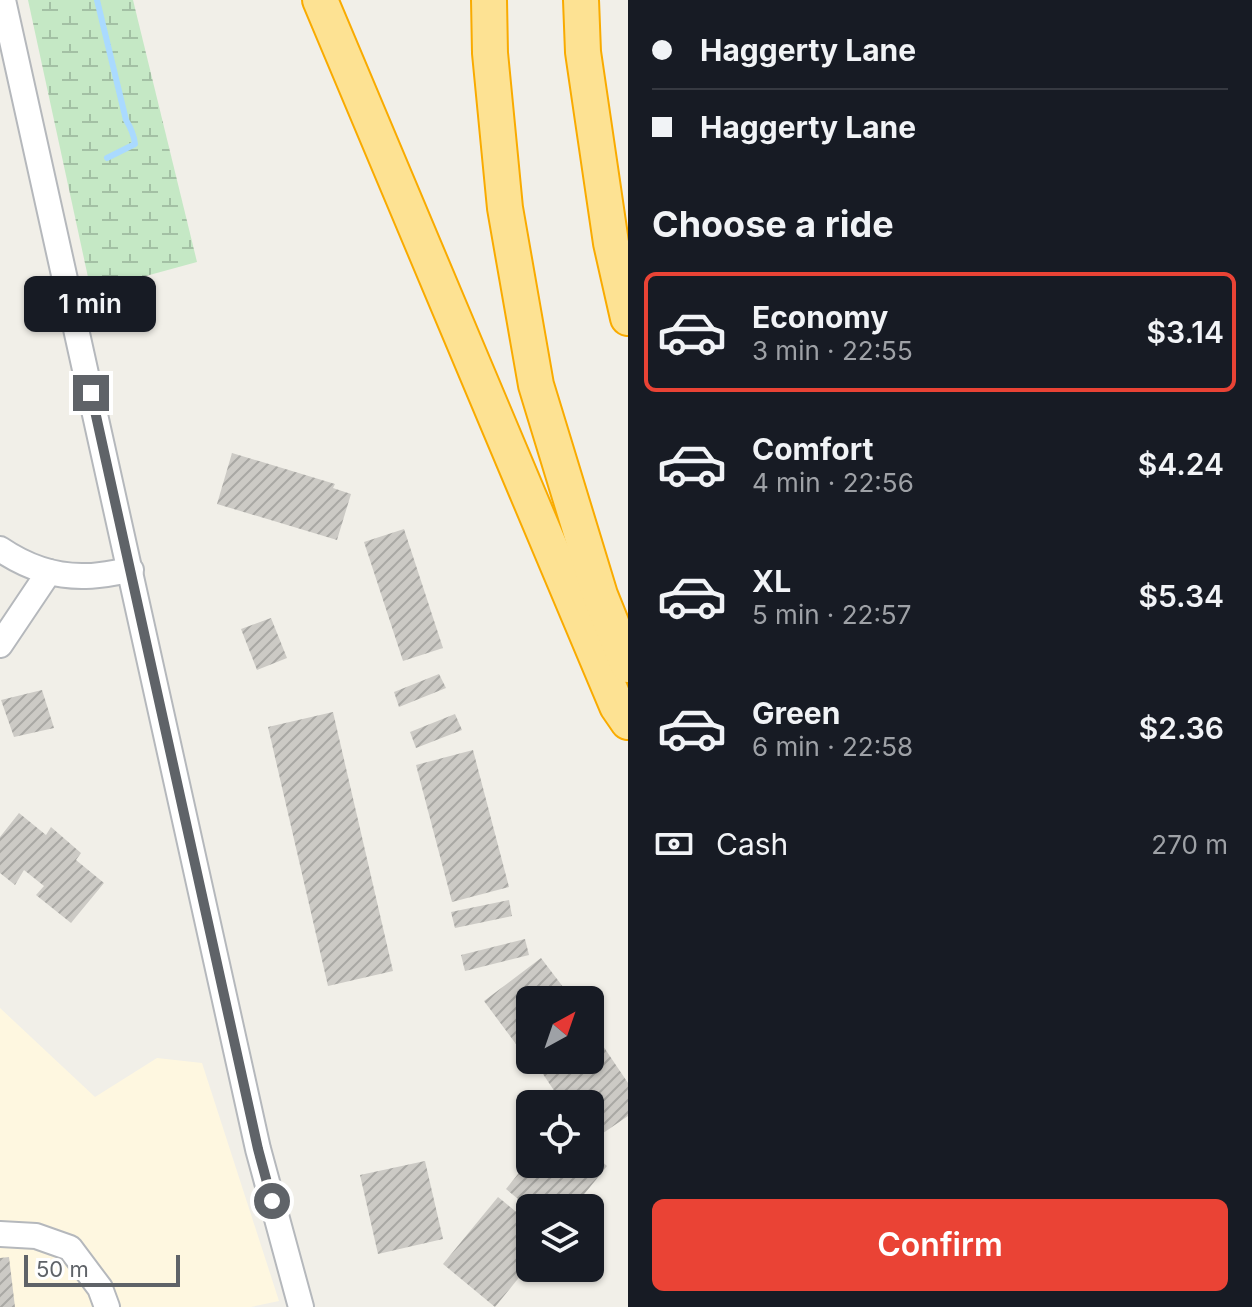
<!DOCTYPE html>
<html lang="en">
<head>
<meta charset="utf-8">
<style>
  body { margin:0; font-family:Inter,sans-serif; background:#20242c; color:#f1f3f6; height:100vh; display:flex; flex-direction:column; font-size:30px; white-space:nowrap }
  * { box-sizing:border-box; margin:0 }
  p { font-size:26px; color:#9ea1a6 }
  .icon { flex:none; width:44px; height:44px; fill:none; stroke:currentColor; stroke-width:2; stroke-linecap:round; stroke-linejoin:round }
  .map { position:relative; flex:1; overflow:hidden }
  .details { display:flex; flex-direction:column; background:#171b24; width:624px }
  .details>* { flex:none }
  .banner { display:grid; align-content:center; height:176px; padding:0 24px; background:#171b24 }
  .needle { width:52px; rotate:40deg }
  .tools { position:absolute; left:516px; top:986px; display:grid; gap:16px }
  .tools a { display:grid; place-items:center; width:88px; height:88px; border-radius:12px; background:#171b24; box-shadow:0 2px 6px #0004; font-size:40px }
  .scale { position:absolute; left:24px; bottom:20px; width:156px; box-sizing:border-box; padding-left:8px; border:4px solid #5f6368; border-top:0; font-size:22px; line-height:28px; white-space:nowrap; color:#5f6368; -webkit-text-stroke:6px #fff; paint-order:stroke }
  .end { position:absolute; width:36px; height:36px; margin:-18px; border:10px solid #5f6368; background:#fff; box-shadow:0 0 0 4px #fff }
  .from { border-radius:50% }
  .bubble { position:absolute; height:56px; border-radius:12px; background:#171b24; box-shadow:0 2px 6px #0004; font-size:26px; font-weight:600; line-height:56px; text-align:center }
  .banner b { display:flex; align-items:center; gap:28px; height:76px; font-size:30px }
  .banner b+b { border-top:2px solid #363941 }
  .banner i { width:20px; height:20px; background:#f1f3f6 }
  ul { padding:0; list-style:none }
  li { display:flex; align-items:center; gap:24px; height:120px; margin:0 16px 12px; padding:0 8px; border:4px solid transparent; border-radius:12px }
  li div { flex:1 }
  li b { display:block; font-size:30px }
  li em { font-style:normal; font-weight:600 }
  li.current { border-color:#ea4335 }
  li>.icon { width:72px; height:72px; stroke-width:1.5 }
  h2 { padding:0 24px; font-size:36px; line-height:96px }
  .pay { display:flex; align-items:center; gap:20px; height:88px; padding:0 24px; font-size:30px }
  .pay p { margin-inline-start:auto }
  .primary-button { display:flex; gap:16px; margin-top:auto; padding:16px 24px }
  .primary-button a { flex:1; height:92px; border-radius:12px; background:#ea4335; color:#fff; font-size:32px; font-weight:600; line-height:92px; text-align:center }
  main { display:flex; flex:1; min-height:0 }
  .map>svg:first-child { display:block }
  .commercial { fill:#fef7e0 }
  .wetland { fill:url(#wetland-marsh) }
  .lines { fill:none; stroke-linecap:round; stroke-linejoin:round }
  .stream { stroke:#aadaff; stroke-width:6 }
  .building { fill:url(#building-hatch) }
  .minor-casing { stroke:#b5b8bc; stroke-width:28 }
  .highway-casing { stroke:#f9ab00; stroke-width:38 }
  .minor { stroke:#fff; stroke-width:24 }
  .highway { stroke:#fde293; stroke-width:34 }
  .route { stroke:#5f6368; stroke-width:10 }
</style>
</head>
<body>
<main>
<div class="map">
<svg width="628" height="1307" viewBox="0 0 628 1307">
  <defs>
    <pattern id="wetland-marsh" width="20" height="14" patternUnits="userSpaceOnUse" patternTransform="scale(2)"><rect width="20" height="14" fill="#c5e8c5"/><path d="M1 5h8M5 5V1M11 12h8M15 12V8" fill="none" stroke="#a3c0a4"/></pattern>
    <pattern id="building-hatch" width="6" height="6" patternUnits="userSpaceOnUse" patternTransform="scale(2)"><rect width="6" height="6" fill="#cccac5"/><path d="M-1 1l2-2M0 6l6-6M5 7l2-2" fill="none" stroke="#a9a8a4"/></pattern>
  </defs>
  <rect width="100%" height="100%" fill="#f1efe8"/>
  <polygon class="commercial" points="0,1008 95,1097 157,1058 202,1063 279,1301 251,1307 0,1307"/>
  <polygon class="wetland" points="28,0 133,0 197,262 91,291"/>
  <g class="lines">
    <path class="stream" d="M97 0 126 120C131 128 134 135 135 144L107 158"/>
  </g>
  <g class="building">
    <polygon points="232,453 335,484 333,488 351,494 337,540 217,504"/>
    <polygon points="404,529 443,648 403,661 364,542"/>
    <polygon points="271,618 287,658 257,670 241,629"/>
    <polygon points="439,674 446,688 399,707 394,692"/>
    <polygon points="42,690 54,728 14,737 1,700"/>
    <polygon points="333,712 393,971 328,986 268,727"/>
    <polygon points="455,714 462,730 416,748 410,732"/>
    <polygon points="473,750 509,887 452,902 416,765"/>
    <polygon points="19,813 46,835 51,827 81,853 76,860 104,883 71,923 36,895 44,886 24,870 15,885 0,873 0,837"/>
    <polygon points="509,900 512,916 455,928 451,912"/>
    <polygon points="525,939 529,955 465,971 461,955"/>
    <polygon points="541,958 573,1000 530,1000 530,1060 542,1060 533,1067 484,1001"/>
    <polygon points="597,1037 628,1083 628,1116 590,1142 590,1104 563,1104 543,1074 564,1060 590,1060 590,1042"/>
    <polygon points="590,1151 607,1166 573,1208 529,1208 506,1189 530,1159 530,1164 590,1164"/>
    <polygon points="425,1161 443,1239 378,1254 360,1175"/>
    <polygon points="498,1197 530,1223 530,1264 495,1307 443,1264"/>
    <polygon points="9,1257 15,1307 0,1307 0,1258"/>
  </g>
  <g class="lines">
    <defs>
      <g id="minor">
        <polyline points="3,0 258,1149 301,1307"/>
        <path d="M0 549C25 566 55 577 86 576 101 576 116 572 131 570"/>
        <polyline points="0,645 49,572"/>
        <polyline points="0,1234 36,1236 70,1248 100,1288 107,1307"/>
      </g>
      <g id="highway">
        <polyline points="320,0 617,706 628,722"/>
        <polyline points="489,0 490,53 505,208 536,385 600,595 628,665"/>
        <polyline points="581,0 583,52 611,243 628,318"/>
      </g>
    </defs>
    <use href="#minor" class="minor-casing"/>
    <use href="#highway" class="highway-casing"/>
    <use href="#minor" class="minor"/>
    <use href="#highway" class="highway"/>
  </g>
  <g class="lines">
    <polyline class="route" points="91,393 258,1149 272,1201"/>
  </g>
</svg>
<div class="tools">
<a><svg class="needle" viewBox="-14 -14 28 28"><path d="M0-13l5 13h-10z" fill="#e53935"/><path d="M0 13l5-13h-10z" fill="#9ea1a6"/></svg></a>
<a><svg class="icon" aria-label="locate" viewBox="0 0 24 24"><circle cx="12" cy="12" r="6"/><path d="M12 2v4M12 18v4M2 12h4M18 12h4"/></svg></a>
<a><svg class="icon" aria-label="layers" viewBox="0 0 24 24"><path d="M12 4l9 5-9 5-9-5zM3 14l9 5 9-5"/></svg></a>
</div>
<div class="scale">50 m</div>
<i class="end from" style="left:272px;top:1201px"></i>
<i class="end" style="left:91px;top:393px"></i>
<div class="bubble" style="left:24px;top:276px;width:132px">1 min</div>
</div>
<section class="details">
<div class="banner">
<b><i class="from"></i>Haggerty Lane</b>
<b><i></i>Haggerty Lane</b>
</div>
<h2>Choose a ride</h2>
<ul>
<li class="current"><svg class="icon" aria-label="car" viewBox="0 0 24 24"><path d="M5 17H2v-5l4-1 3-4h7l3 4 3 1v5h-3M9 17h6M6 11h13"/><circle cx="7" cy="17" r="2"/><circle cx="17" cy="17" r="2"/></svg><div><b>Economy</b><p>3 min · 22:55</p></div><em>$3.14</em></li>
<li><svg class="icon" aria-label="car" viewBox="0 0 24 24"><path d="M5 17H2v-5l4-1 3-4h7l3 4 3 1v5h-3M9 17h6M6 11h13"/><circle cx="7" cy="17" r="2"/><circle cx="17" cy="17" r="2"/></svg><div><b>Comfort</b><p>4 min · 22:56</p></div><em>$4.24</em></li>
<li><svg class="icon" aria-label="car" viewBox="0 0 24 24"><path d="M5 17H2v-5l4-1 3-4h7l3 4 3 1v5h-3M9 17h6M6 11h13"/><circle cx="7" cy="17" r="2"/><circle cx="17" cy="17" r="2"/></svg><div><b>XL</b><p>5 min · 22:57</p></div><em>$5.34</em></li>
<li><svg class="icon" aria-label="car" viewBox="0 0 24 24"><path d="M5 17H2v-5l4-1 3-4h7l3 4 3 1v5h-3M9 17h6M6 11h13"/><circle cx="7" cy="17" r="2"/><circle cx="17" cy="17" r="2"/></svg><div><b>Green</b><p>6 min · 22:58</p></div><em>$2.36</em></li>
</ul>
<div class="pay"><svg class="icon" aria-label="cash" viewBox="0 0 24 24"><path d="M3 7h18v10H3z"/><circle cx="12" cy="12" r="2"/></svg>Cash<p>270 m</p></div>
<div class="primary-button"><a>Confirm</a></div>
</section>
</main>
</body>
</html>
